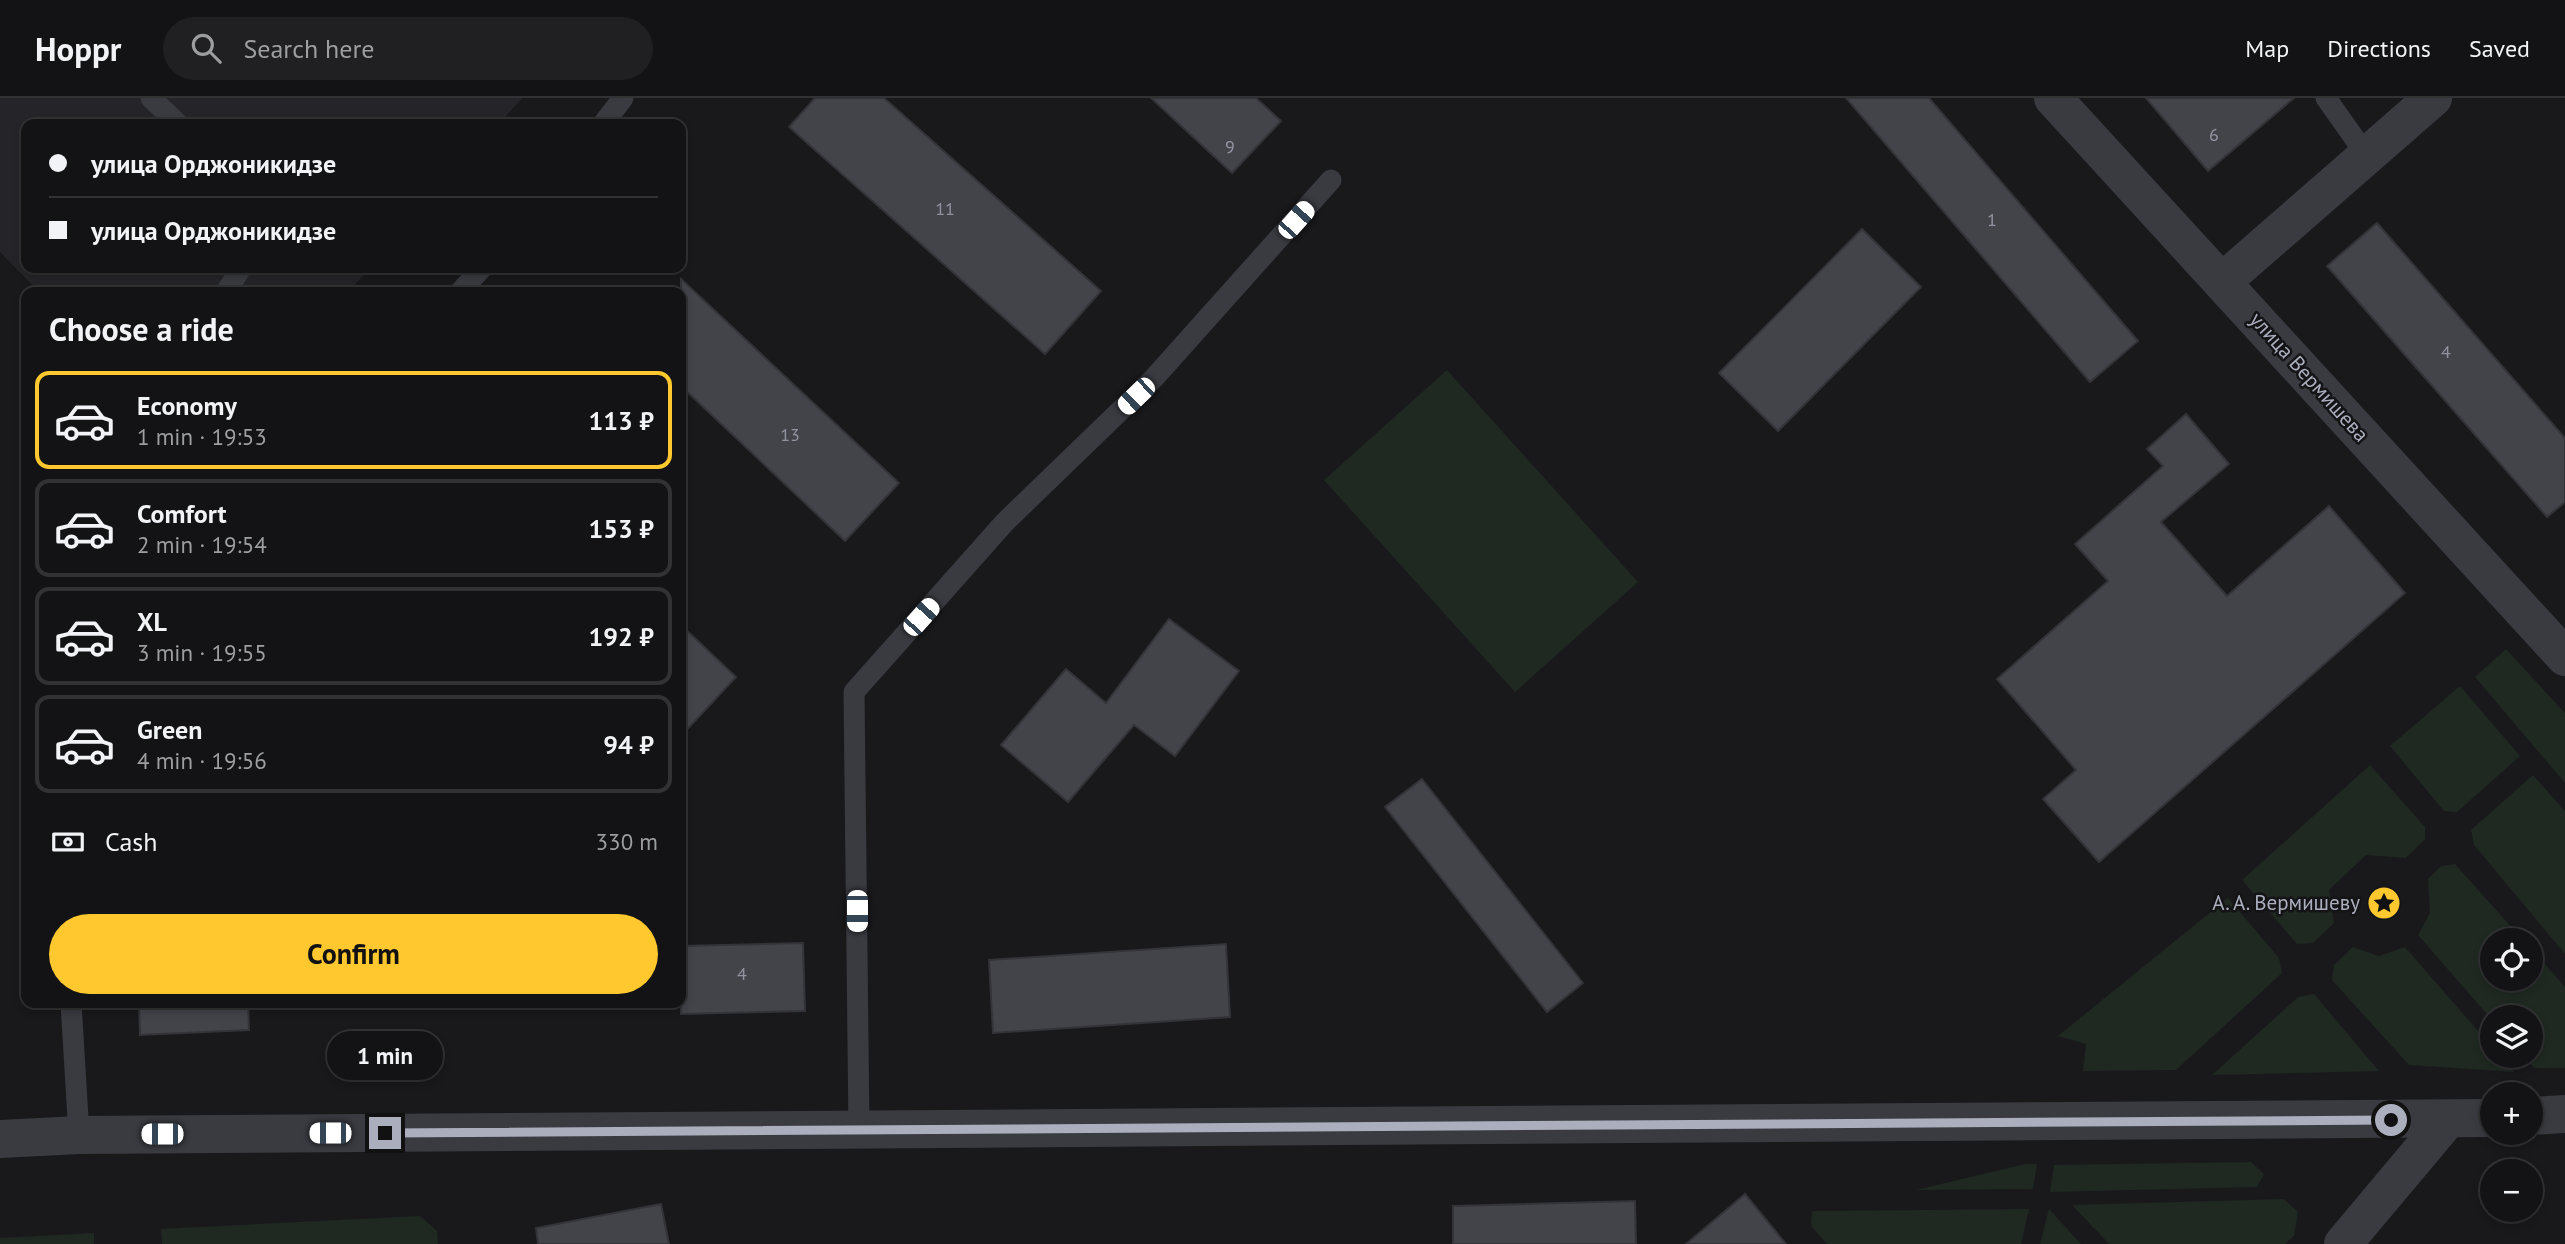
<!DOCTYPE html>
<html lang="en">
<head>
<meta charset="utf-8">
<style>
  body { margin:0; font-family:"PT Sans",sans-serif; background:#202022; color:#f1f3f6; height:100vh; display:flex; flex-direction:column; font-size:26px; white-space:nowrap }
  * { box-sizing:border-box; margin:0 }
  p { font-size:23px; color:#9d9ea0 }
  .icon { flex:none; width:38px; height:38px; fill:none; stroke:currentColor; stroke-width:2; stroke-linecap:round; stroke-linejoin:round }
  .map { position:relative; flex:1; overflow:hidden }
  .side { position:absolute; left:21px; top:189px; width:665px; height:721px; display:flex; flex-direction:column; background:#131315; border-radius:14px; box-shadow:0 4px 10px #0003,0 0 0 2px #323234 }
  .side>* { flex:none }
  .top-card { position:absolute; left:21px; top:21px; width:665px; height:154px; border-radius:14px; box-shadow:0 4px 10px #0003,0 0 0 2px #323234; display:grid; align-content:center; height:154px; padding:0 28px; background:#131315 }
  .tools { position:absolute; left:2480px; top:830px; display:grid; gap:14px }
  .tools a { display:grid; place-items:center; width:63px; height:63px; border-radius:50%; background:#131315; box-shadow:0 4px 10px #0003,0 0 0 2px #323234; font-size:35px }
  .end { position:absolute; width:32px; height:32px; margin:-16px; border:9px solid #abafbd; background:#111; box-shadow:0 0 0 4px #111 }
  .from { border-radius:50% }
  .bubble { position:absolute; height:49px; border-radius:24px; background:#131315; box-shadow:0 4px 10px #0003,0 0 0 2px #323234; font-size:23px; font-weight:700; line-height:49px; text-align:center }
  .car { position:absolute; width:21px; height:42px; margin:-21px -10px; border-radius:9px; box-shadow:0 0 5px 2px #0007; background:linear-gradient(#fff 24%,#345 0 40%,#fff 0 76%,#345 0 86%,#fff 0) }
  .top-card b { display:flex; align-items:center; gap:24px; height:66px; font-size:26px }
  .top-card b+b { border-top:2px solid #323234 }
  .top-card i { width:18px; height:18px; background:#f1f3f6 }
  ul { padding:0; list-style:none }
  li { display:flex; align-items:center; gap:21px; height:98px; margin:0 14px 10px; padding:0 14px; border:4px solid #323234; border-radius:14px }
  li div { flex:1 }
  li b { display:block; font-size:26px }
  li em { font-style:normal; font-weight:700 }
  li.current { border-color:#ffc82e }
  li>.icon { width:63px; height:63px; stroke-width:1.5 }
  h2 { padding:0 28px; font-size:32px; line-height:84px }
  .pay { display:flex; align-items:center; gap:18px; height:77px; padding:0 28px; font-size:26px }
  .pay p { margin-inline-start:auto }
  .action { display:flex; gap:14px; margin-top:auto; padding:14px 28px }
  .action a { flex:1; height:80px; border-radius:42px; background:#ffc82e; color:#111; font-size:28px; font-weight:700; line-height:80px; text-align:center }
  header { display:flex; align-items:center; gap:42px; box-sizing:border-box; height:98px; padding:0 35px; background:#131315; border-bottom:2px solid #323234 }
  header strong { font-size:33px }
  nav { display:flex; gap:38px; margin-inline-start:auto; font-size:24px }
  .search { width:490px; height:63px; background:#202022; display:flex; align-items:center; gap:18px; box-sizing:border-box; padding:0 24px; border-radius:38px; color:#9d9ea0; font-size:26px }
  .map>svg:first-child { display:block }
  .built { fill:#252529 }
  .green { fill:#1f2821 }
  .building { fill:#434449; stroke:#333338; stroke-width:2 }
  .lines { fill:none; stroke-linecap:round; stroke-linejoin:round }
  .service { stroke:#3a3b41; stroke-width:21 }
  .minor { stroke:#3a3b41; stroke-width:38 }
  .tertiary { stroke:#3a3b41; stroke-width:38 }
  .route { stroke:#abafbd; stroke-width:9 }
  .labels { text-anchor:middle; stroke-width:5; stroke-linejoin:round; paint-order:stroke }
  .number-label { font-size:18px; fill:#9194a0 }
  .street-label { font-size:21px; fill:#abafbd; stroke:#141417 }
  .poi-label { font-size:21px; fill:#abafbd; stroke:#141417; text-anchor:end }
</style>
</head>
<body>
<header>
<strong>Hoppr</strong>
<div class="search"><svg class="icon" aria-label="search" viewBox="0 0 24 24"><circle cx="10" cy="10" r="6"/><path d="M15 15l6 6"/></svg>Search here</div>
<nav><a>Map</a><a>Directions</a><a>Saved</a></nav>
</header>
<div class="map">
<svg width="2565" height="1146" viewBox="0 0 2565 1146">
  <rect width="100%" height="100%" fill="#19191c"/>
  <polygon class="built" points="0,0 522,0 499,26 26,26 26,170 370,170 348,194 39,194 0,154"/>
  <g class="green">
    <polygon points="1447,272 1638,484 1515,594 1324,382"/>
    <polygon points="2506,551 2565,615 2565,685 2475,579"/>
    <polygon points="2460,588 2520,658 2457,714 2444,713 2390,648"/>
    <polygon points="2370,667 2425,729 2425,741 2406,760 2366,757 2329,792 2334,825 2313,845 2297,846 2242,782"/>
    <polygon points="2533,677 2565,713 2565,856 2474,747 2471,732"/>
    <polygon points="2455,766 2523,842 2492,842 2492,880 2530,880 2531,850 2565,889 2565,970 2534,970 2523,957 2530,957 2530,919 2492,919 2492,922 2418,837 2430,815 2428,781 2441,768"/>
    <polygon points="2228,800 2279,860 2282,875 2176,972 2083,973 2086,946 2058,938"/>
    <polygon points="2353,849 2379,858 2405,849 2492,949 2492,957 2500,957 2514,974 2409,967 2332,882 2334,867"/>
    <polygon points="2314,896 2379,973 2212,977 2298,899"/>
    <polygon points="2251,1064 2264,1076 2257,1089 2050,1094 2054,1067"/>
    <polygon points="2025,1066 2037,1066 2033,1091 1916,1092"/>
    <polygon points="2284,1101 2298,1114 2294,1138 2285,1146 2109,1146 2072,1107"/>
    <polygon points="2029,1111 2021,1146 1827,1146 1811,1128 1812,1113"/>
    <polygon points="2049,1111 2081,1146 2040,1146"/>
    <polygon points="420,1118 437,1133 438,1146 162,1146 161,1131"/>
    <polygon points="94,1135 94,1146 0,1146 0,1140"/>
  </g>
  <g class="building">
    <polygon points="815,0 884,0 1101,193 1045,256 789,29"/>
    <polygon points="1151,0 1256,0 1281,23 1232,75"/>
    <polygon points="1846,0 1929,0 2138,243 2090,284"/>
    <polygon points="2146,0 2294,0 2208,73"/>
    <polygon points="2377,125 2565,340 2565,404 2547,419 2327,168"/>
    <polygon points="1862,131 1921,189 1778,333 1719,275"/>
    <polygon points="681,181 899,385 845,443 681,288"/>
    <polygon points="2186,316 2229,366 2161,424 2227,498 2329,408 2405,495 2099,764 2043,701 2076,672 1997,581 2108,483 2075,446 2163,368 2147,351"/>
    <polygon points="1169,521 1239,573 1175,658 1134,627 1068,704 1001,647 1066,571 1106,605"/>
    <polygon points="681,527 736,579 681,638"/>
    <polygon points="1422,681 1583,885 1547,914 1385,709"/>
    <polygon points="803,845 805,913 681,916 681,848"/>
    <polygon points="1226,846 1230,919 993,935 989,862"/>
    <polygon points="139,905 248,905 249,932 140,937"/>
    <polygon points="1745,1096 1786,1146 1686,1146"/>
    <polygon points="1635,1103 1636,1146 1453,1146 1453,1108"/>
    <polygon points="661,1106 669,1146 538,1146 536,1130"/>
  </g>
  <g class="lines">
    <g class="service">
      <polyline points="151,0 178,26"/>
      <polyline points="2326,0 2367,58"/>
      <polyline points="603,26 623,0"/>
      <polyline points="226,194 241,170"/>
      <polyline points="460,194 482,170"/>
      <polyline points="71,905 79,1037"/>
      <polyline points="859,1032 854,594 1005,424 1154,280 1331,82"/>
    </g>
    <g class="minor">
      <polyline points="2222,184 2433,0"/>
      <polyline points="2343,1146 2447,1022"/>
    </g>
    <g class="tertiary">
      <polyline points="2053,0 2565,559"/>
      <polyline points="2530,1018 2565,1016"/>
      <polyline points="0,1041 79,1037 2492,1020"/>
    </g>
  </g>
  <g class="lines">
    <polyline class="route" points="385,1035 2391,1022"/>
  </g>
  <defs>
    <symbol id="sight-disc" viewBox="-11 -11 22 22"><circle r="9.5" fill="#ffc82e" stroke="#141417"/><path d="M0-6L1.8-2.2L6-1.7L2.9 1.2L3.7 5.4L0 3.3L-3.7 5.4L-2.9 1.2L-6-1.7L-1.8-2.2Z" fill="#111"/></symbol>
  </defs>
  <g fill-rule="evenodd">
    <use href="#sight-disc" x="2365" y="786" width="38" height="38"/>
  </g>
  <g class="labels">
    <g class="number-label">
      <text x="2214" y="43">6</text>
      <text x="1230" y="55">9</text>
      <text x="945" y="117">11</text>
      <text x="1992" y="128">1</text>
      <text x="2446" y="260">4</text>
      <text x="790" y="343">13</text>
      <text x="742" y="882">4</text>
    </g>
    <g class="street-label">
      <text transform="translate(2309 279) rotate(48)" y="7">улица Вермишева</text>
    </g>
    <g class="poi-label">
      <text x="2360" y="812">А. А. Вермишеву</text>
    </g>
  </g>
</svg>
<div class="tools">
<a><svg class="icon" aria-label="locate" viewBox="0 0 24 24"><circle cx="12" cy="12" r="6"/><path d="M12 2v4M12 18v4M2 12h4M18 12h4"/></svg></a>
<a><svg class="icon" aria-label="layers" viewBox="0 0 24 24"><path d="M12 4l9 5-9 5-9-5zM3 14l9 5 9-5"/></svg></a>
<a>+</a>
<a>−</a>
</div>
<i class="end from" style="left:2391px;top:1022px"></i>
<i class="end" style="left:385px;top:1035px"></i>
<div class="bubble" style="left:327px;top:933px;width:116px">1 min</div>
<i class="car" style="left:1296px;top:122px;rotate:42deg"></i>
<i class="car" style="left:1136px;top:298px;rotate:226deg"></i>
<i class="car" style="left:921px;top:519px;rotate:42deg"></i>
<i class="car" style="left:857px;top:813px;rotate:180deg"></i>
<i class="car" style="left:330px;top:1035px;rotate:270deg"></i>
<i class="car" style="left:162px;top:1036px;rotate:270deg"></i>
<div class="top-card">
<b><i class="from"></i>улица Орджоникидзе</b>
<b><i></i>улица Орджоникидзе</b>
</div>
<section class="side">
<h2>Choose a ride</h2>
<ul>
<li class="current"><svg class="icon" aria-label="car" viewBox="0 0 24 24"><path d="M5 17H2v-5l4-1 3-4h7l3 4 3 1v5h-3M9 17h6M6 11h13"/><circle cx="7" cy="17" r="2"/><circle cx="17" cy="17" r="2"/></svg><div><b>Economy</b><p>1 min · 19:53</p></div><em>113 ₽</em></li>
<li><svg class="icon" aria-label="car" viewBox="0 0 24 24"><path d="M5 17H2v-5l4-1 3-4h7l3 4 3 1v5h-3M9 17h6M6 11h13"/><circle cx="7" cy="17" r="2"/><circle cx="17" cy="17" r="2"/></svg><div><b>Comfort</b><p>2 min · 19:54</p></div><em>153 ₽</em></li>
<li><svg class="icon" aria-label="car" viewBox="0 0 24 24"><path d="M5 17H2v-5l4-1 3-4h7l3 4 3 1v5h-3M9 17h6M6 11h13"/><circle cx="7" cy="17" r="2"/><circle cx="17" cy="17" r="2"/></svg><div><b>XL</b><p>3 min · 19:55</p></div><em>192 ₽</em></li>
<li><svg class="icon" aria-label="car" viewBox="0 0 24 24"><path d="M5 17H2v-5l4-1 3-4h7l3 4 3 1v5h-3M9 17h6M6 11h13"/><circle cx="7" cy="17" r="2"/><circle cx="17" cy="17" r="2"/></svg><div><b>Green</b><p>4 min · 19:56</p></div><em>94 ₽</em></li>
</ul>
<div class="pay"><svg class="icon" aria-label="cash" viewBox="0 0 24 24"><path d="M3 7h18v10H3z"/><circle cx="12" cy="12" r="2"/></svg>Cash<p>330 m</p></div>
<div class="action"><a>Confirm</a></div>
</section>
</div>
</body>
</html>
